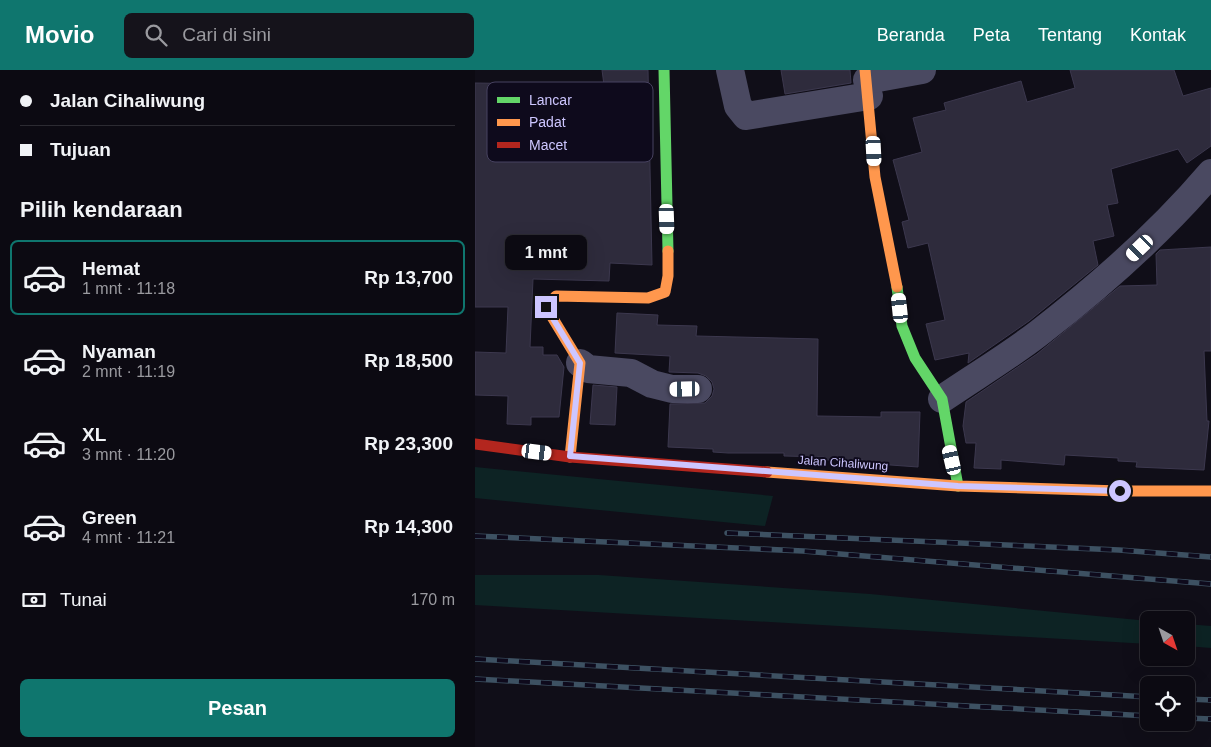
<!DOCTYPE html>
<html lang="id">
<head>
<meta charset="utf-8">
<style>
  body { margin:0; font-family:Arial,sans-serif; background:#15131b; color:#f1f3f6; height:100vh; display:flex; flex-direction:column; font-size:19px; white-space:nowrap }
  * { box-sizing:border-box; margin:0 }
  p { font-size:16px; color:#9a9a9f }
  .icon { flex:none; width:28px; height:28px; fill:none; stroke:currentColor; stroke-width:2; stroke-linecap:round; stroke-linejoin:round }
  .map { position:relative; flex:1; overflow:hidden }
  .drawer { display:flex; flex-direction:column; background:#0c0a12; width:475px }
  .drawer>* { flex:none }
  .guide { display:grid; align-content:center; height:110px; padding:0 20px; background:#0c0a12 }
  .needle { width:32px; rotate:140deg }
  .buttons { position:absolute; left:665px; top:541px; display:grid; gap:10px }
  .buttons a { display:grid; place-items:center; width:55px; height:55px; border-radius:8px; background:#0c0a12; box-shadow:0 5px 20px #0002,0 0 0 1px #2c2b32; font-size:25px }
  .end { position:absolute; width:22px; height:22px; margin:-11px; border:6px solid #cdc6ff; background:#111; box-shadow:0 0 0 2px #111 }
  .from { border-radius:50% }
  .bubble { position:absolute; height:35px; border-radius:8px; background:#0c0a12; box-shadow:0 5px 20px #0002,0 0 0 1px #2c2b32; font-size:16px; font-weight:800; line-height:35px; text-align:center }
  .car { position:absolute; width:15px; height:30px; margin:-15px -8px; border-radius:6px; box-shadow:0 0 4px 1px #0007; background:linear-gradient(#fff 24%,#345 0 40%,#fff 0 76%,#345 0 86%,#fff 0) }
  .guide b { display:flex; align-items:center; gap:18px; height:48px; font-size:19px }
  .guide b+b { border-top:1px solid #2c2b32 }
  .guide i { width:12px; height:12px; background:#f1f3f6 }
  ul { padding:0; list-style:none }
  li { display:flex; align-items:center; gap:15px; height:75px; margin:0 10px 8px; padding:0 10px; border:2px solid transparent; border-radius:8px }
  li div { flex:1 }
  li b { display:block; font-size:19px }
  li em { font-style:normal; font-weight:800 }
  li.on { border-color:#0f766e }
  li>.icon { width:45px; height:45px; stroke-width:1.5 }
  h2 { padding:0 20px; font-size:22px; line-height:60px }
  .pay { display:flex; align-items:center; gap:12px; height:55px; padding:0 20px; font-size:19px }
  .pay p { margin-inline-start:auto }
  .button { display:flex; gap:10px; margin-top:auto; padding:10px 20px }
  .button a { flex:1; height:58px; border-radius:8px; background:#0f766e; color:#fff; font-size:20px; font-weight:800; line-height:58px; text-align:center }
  header { display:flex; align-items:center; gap:30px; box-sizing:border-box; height:70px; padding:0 25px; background:#0f766e; color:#fff }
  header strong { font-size:24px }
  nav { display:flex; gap:28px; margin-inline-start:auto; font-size:18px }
  .search { width:350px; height:45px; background:#15131b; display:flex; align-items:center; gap:12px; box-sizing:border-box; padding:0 18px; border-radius:8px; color:#9a9a9f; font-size:19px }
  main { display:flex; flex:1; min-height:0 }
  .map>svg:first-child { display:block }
  .green { fill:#0d2324 }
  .building { fill:#2e2b3c; stroke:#3c384e }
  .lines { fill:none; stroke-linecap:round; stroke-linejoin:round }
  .street { stroke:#4a4961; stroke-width:28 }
  .fast { stroke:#63d668; stroke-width:11 }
  .slow { stroke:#ff974d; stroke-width:11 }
  .jam { stroke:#b3261e; stroke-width:11 }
  .rail-casing { stroke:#3d5162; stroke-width:5.5 }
  .rail { stroke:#0e0a1c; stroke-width:4; stroke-dasharray:11; stroke-linecap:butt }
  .route { stroke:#cdc6ff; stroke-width:6 }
  .labels { text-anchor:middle; stroke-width:4; stroke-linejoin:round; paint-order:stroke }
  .street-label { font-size:12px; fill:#cdc6ff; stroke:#0e0a1c }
  .key { fill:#0e0a1c; stroke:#474260; stroke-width:1 }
  .key-label { font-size:14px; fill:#cdc6ff }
</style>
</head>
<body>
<header>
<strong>Movio</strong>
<div class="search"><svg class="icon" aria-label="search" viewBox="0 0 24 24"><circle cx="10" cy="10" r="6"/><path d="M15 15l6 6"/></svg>Cari di sini</div>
<nav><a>Beranda</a><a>Peta</a><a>Tentang</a><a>Kontak</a></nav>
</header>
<main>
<section class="drawer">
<div class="guide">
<b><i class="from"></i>Jalan Cihaliwung</b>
<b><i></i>Tujuan</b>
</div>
<h2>Pilih kendaraan</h2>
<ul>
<li class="on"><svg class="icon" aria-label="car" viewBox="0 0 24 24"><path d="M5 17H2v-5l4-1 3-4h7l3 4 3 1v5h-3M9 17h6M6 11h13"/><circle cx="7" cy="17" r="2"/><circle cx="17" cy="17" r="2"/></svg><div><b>Hemat</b><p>1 mnt · 11:18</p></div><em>Rp 13,700</em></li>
<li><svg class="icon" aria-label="car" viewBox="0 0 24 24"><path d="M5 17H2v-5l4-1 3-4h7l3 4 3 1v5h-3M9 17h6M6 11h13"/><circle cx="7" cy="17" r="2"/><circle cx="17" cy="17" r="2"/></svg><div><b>Nyaman</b><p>2 mnt · 11:19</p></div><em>Rp 18,500</em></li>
<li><svg class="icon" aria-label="car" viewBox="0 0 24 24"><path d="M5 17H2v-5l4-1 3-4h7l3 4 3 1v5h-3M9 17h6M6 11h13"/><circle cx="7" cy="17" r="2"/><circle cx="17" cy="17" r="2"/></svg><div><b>XL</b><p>3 mnt · 11:20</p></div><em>Rp 23,300</em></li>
<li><svg class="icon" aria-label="car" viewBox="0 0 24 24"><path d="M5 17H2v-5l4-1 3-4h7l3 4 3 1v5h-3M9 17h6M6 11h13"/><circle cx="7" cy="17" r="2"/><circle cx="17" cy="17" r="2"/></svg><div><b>Green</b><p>4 mnt · 11:21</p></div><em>Rp 14,300</em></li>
</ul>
<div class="pay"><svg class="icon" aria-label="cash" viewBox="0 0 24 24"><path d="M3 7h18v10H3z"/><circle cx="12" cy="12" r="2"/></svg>Tunai<p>170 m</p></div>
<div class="button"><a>Pesan</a></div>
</section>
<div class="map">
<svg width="736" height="677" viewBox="0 0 736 677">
  <rect width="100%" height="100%" fill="#100e18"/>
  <g class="green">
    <polygon points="0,397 298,426 290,456 0,428"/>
    <polygon points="0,505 124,505 395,524 674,551 674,574 0,535"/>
    <polygon points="711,554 736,556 736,578 711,576"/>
  </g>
  <g class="building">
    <polygon points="127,0 173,0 177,195 135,193 134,211 58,209 55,277 68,277 68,285 82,285 89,297 84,347 56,347 56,355 32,354 33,326 0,325 0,282 31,283 33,237 0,237 0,13 129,15"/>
    <polygon points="306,0 375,0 376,13 310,24"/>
    <polygon points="595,0 699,0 708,26 736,18 736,76 712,93 703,79 636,99 643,133 632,135 639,166 618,171 623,195 554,251 493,293 494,283 460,290 451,254 470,250 453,173 433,178 427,152 434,150 418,90 447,82 438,48 471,40 469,33 546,11 552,32 600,18"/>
    <polygon points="736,177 736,281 729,281 732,351 734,351 729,400 661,397 662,392 643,391 643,388 590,385 589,395 526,390 526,399 499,398 501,373 491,373 488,356 491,332 562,284 645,216 682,215 681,184 685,180"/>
    <polygon points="142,243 183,245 182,255 222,256 221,266 343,269 342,346 406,347 406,342 445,342 443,397 388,393 388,390 348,390 349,387 309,386 309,383 253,383 238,382 238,379 193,377 195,334 230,333 237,326 239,319 237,312 231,306 223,303 194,302 195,286 140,283"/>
    <polygon points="118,315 142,317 140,355 115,354"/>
  </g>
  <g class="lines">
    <g class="street">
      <polyline points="255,0 263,36 271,46 394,26"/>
      <polyline points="392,10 447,0"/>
      <polyline points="105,293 113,299 156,303 177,314 197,319 223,319"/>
      <path d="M467 329C499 307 533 287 564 263 626 215 685 163 736 103"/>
    </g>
    <g class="fast">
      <polyline points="189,0 193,181"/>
      <polyline points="422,217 427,256 440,288 467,329 483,416"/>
    </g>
    <g class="slow">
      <polyline points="390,0 400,107 422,217"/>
      <polyline points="95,387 105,293 71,237 81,226 173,228 190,222 193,206 193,181"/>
      <polyline points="292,402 483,416 645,421 736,421"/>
    </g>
    <polyline class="jam" points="0,374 95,387 292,402"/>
    <defs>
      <g id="rail">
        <polyline points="252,463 644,480 736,487"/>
        <polyline points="0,466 328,481 736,514"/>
        <polyline points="0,589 674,627"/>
        <polyline points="0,609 674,646"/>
        <polyline points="711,629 736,630"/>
        <polyline points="711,648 736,649"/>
      </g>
    </defs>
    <use href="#rail" class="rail-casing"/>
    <use href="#rail" class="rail"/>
  </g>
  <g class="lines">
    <polyline class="route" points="71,237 105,293 95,386 483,416 645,421"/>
  </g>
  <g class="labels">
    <g class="street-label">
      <text transform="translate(368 393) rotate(4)" y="4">Jalan Cihaliwung</text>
    </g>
  </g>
  <rect x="12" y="12" width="166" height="80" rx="8" class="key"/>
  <rect x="22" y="27" width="23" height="6" fill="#63d668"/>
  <rect x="22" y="49" width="23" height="7" fill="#ff974d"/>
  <rect x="22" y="72" width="23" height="6" fill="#b3261e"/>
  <g class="key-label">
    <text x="54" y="35">Lancar</text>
    <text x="54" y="57">Padat</text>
    <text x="54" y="80">Macet</text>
  </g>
</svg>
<div class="buttons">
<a><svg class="needle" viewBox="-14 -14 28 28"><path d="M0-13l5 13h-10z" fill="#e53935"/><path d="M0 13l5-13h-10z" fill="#9a9a9f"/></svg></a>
<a><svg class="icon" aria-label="locate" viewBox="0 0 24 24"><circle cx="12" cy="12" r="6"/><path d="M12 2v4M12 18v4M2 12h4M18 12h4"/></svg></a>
</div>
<i class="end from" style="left:645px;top:421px"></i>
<i class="end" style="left:71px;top:237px"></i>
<div class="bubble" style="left:30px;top:165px;width:82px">1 mnt</div>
<i class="car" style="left:399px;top:81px;rotate:177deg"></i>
<i class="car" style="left:192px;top:149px;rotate:178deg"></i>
<i class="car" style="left:665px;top:178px;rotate:226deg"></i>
<i class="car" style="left:425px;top:238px;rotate:354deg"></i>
<i class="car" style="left:210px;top:319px;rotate:269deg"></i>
<i class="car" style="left:62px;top:382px;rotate:97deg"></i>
<i class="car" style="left:477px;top:390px;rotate:347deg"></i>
</div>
</main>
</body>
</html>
